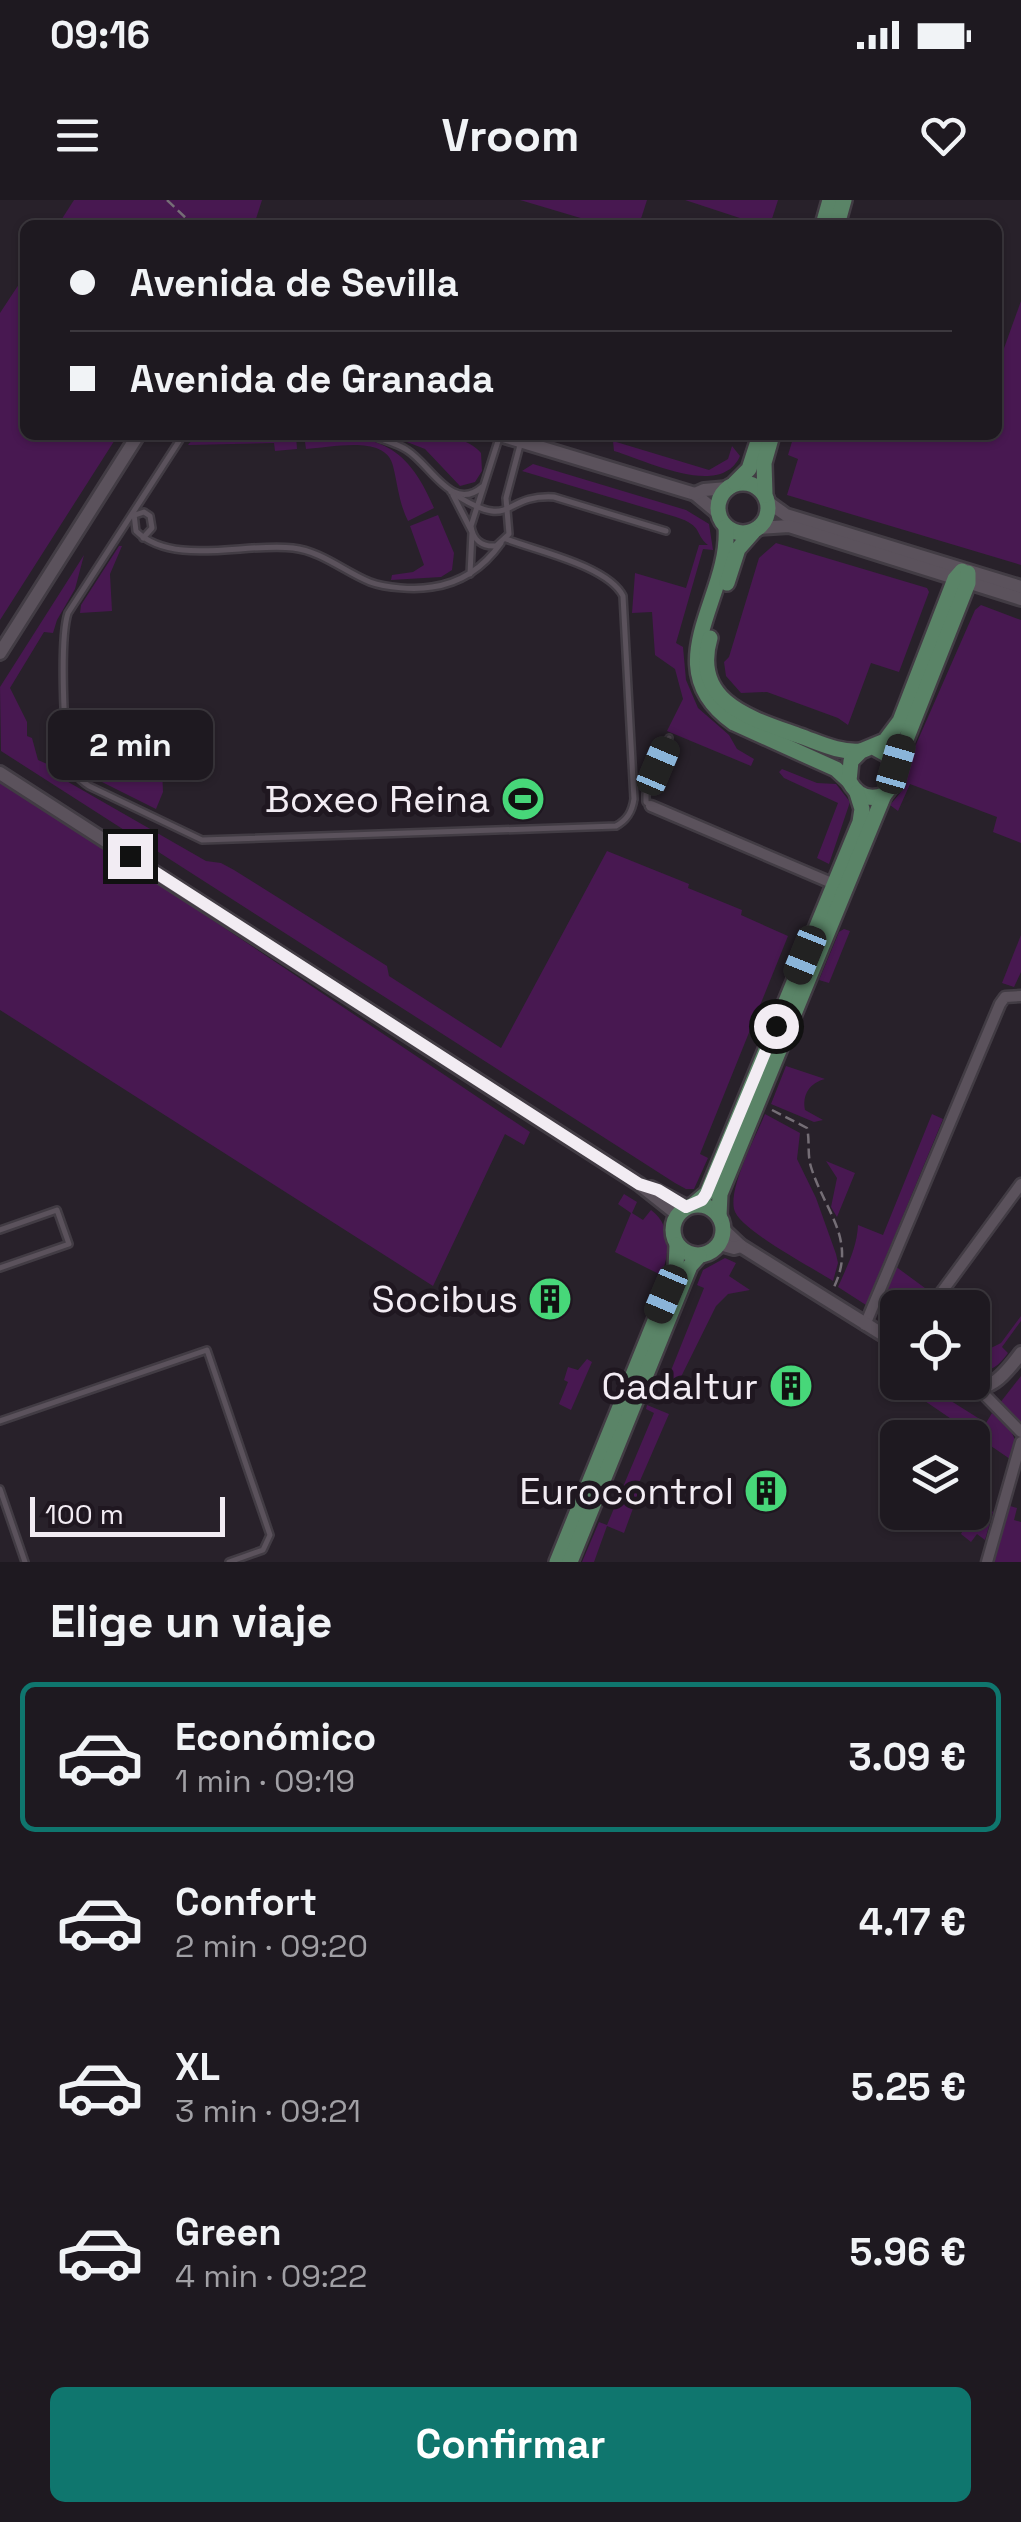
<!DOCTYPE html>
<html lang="es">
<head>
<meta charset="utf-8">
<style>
  body { margin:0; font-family:"Space Grotesk",sans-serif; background:#2b262d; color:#f1f3f6; height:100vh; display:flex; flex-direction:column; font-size:38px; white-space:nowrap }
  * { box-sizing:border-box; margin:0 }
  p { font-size:32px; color:#a1a0a5 }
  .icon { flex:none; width:55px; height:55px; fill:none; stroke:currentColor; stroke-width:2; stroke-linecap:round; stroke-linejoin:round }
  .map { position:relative; height:1362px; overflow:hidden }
  .panel { display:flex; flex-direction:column; background:#1e1920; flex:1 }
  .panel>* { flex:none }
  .hud { position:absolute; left:20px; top:20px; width:982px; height:220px; border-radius:15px; box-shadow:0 2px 8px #0004,0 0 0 2px #3c383e; display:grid; align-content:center; height:220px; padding:0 50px; background:#1e1920 }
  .tools { position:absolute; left:880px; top:1090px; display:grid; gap:20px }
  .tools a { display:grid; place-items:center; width:110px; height:110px; border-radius:15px; background:#1e1920; box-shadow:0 2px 8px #0004,0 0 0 2px #3c383e; font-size:50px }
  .scale { position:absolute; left:30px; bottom:25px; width:195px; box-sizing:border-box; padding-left:10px; border:5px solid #f2ecf3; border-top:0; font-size:28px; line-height:35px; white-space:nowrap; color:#f2ecf3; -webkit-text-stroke:8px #1f1720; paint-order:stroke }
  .end { position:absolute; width:45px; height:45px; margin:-22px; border:12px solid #f2ecf3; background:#111; box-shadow:0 0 0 5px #111 }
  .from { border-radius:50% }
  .bubble { position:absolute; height:70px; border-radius:15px; background:#1e1920; box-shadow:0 2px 8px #0004,0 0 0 2px #3c383e; font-size:32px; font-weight:700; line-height:70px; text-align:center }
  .car { position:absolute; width:30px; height:60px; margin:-30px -15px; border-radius:12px; box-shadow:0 0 8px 2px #0007; background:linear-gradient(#222 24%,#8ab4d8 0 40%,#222 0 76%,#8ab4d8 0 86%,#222 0) }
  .hud b { display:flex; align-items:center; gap:35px; height:95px; font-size:38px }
  .hud b+b { border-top:2px solid #3c383e }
  .hud i { width:25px; height:25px; background:#f1f3f6 }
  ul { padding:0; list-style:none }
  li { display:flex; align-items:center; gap:30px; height:150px; margin:0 20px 15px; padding:0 30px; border:5px solid transparent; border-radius:15px }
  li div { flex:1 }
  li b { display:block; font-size:38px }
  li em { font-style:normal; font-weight:700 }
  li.on { border-color:#0f766e }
  li>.icon { width:90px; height:90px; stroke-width:1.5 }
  h2 { padding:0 50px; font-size:45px; line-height:120px }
  .cta { display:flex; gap:20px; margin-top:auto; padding:20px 50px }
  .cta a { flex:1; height:115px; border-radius:15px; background:#0f766e; color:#fff; font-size:40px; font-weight:700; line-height:115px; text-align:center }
  .status { display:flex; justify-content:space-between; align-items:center; height:70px; padding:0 50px; background:#1e1920; direction:ltr }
  .status svg { height:28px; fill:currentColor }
  header { display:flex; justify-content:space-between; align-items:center; height:130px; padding:0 50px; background:#1e1920; font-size:45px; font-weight:700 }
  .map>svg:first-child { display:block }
  .green { fill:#481851 }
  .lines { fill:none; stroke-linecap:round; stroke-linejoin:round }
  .service-casing { stroke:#423c44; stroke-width:10 }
  .minor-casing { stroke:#423c44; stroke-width:15 }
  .tertiary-casing { stroke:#423c44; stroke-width:18 }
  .primary-casing { stroke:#423c44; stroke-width:20 }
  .path { stroke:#756e76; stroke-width:2.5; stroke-dasharray:10 5; stroke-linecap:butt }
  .service { stroke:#5b525c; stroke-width:5 }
  .minor { stroke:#5b525c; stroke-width:10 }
  .tertiary { stroke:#5b525c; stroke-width:12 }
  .primary { stroke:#5a8467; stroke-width:15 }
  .route { stroke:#f2ecf3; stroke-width:12 }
  .labels { text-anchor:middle; stroke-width:10; stroke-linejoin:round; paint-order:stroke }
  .poi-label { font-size:38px; fill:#f2ecf3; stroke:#1f1720; text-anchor:end }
</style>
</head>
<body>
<div class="status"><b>09:16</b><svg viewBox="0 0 49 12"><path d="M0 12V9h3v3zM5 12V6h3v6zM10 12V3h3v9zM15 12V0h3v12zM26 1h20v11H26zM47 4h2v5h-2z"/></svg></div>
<header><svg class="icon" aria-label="menu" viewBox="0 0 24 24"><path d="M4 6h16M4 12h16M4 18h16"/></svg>Vroom<svg class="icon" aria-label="heart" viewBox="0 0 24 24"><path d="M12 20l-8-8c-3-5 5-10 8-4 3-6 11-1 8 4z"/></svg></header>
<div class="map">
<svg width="1021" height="1362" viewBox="0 0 1021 1362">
  <rect width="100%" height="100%" fill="#28212a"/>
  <g class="green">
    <polygon points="74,0 262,0 254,25 58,25"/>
    <polygon points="520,0 647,0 639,25 604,25"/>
    <polygon points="685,0 778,0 770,25 761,25"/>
    <polygon points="25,75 25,235 118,235 0,420 0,113"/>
    <polygon points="1021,101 1021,365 787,295 798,259 788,255 794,235 998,235 998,165"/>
    <polygon points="196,235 296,235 297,249 275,251 274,243 188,245"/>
    <path d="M304 235C375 235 405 240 434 308L408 321C399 303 398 286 393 266 386 234 331 248 306 249Z"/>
    <path d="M389 235C417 235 461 230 481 253L482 271 475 282 460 286 425 249Z"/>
    <path d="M613 241 709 270 728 259 732 246 740 256C721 299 648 261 614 251Z"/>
    <path d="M533 264 686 310 709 324 713 350 703 349 676 443 683 447 686 480 698 508 729 535 737 549 754 559 751 566 667 531 683 499 675 469 655 455 652 412 632 413 635 373 686 388 699 345H708C694 334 704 326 676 317L522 271Z"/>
    <polygon points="438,315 454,353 452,370 441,377 391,380 392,375 413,372 424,365 410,326"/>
    <polygon points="776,343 927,388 929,392 899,472 871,463 848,525 838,518 767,492 741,493 726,476 724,462 729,457 759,358"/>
    <polygon points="119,346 122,346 110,374 112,411 80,413 81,405"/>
    <polygon points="84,355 75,389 57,420 53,433 44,432 10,488 27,522 27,536 32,538 38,560 54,567 63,579 206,661 221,663 234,670 387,766 389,776 501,848 607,651 689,684 688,688 742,710 741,715 788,736 700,954 708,958 694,989 686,989 675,983 1,551 0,487"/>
    <polygon points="981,405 1021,420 1021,643 993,632 997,617 910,584 898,611 890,605 906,586 910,558 975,410"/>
    <polygon points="162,569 163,592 156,609 86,574"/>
    <polygon points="782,569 817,583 836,584 850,602 829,664 817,658 838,603 784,578 779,572"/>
    <polygon points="0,578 530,932 524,945 505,934 433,1086 0,810"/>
    <polygon points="844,729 850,731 829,783 819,780 839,732"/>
    <polygon points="1021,735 1021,772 1014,787 1002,783"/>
    <path d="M786 866 825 879C810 883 802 894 805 910L823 920 814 922 771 904Z"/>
    <path d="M765 914 800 933 797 959 816 998 836 1054 838 1063 833 1081C813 1068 738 1029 734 1009 729 986 756 936 765 914Z"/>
    <path d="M932 914 943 919 866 1105 838 1087C847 1066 857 1048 858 1025L883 1035Z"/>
    <polygon points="826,961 855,973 837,1017 831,1007 837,978"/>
    <path d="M624 994 637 1002 632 1013 643 1020 651 1010C672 1025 670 1054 661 1075L615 1052 631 1013 618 1004Z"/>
    <polygon points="725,1058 736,1063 729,1076 750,1090 728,1094 716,1106 676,1187 666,1183 704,1088 697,1085 703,1070"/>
    <polygon points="895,1066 929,1091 917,1107 898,1108 897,1125 876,1110"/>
    <path d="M1021 1116V1121L1002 1147 1008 1153C999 1166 990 1173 973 1172V1157L1001 1143Z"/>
    <polygon points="587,1159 592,1162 571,1210 559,1204 568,1182 564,1180 568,1167 578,1170"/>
    <polygon points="1021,1176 1021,1232 996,1208"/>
    <polygon points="932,1189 986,1223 992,1213 1011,1231 1015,1240 1010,1259 922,1199"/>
    <polygon points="647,1205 669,1214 636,1290 639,1292 624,1333 607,1326 594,1362 582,1362 599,1322 607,1325 654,1213 646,1209"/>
    <polygon points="979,1298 993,1312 985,1340 977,1334 971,1342 961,1334"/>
    <polygon points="1010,1306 1017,1308 1014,1320 1021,1322 1021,1362 994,1362"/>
  </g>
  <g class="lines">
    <defs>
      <g id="service">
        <path d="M183 235 68 413C60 438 63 536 70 562 72 573 80 580 89 586L202 640 616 626C627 620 632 612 634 599L623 396C608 366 537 351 506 339"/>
        <path d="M371 235C382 240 397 243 407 250 431 265 452 313 482 287"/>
        <path d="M499 238 471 326C473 340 482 347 496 346L509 334 506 298 520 245"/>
        <path d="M451 292C516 334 499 294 554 297L666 331"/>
        <polyline points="453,295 472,332 470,374"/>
        <path d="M134 314 136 331C173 367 246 342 293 348 321 351 345 372 370 382 386 388 415 390 432 387 461 383 484 367 501 343"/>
        <polyline points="132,316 144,312 150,316 152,328 143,338"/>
        <polyline points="651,606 646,602 646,594 669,538"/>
        <polyline points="0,1030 57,1010 69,1044 0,1068"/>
        <polyline points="0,1221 207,1150 270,1335 263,1350 229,1362"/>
        <polyline points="0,1289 25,1362"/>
      </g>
      <g id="minor">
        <polyline points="651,606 834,684"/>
        <polyline points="930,1108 1021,984"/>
        <polyline points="865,1125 1000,804 1005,797 1021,796"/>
        <polyline points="978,1188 1021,1232"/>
        <polyline points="987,1362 1021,1242"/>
      </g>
      <g id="tertiary">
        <polyline points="500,235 695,294 719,314"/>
        <polyline points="695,294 704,290 727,288"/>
        <polyline points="768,302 786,315 1021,387"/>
        <polyline points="759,328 789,326 1021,399"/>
        <polyline points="0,453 138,235"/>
        <polyline points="0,573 639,984 678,1015"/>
        <polyline points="651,988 687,1007"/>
        <polyline points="724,1030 741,1046 898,1144"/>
        <polyline points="720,1044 734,1048 741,1046"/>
        <path d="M960 1182C987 1199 1006 1173 1021 1153"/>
      </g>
      <g id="primary">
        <polyline points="823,25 830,0"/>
        <polyline points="837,25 844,0"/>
        <circle cx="743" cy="308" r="25"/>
        <polyline points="735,283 749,269 760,235"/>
        <polyline points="765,295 764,263 772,235"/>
        <path d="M726 327C731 398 654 467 734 523L836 569 849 581"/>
        <polyline points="727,383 738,349 753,332"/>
        <path d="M710 438C691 503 753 519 800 536 820 543 839 553 861 551"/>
        <path d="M875 548 893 558 897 579 884 595C869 601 857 596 849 581L851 561 861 551 885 541 900 521 955 379 962 371"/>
        <polyline points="896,565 968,383 968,373"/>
        <circle cx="698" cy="1030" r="25"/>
        <polyline points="693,1005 707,993 860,622 862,609 857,593"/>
        <polyline points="719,1016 720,994 884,595"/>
        <polyline points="557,1362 676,1069 677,1045"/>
        <polyline points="570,1362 690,1066 699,1056"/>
      </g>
    </defs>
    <use href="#service" class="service-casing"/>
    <use href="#minor" class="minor-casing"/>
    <use href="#tertiary" class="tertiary-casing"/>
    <use href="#primary" class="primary-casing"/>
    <g class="path">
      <polyline points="167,0 189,21 188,25"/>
      <path d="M772 910 807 928C810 941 807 954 811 967 825 1012 857 1039 834 1087"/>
    </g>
    <use href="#service" class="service"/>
    <use href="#minor" class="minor"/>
    <use href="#tertiary" class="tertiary"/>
    <use href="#primary" class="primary"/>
  </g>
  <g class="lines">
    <polyline class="route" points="130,656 639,984 658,990 686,1007 702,1000 706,994 776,826"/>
  </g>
  <defs>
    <symbol id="stadium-disc" viewBox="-11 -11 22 22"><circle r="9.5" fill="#47d779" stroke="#1f1720"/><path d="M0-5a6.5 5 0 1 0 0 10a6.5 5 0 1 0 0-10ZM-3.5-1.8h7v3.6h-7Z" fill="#111"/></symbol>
    <symbol id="building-disc" viewBox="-11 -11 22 22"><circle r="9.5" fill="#47d779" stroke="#1f1720"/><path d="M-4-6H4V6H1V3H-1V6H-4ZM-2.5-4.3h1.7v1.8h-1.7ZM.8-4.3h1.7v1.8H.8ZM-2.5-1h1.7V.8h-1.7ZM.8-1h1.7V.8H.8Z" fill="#111"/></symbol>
  </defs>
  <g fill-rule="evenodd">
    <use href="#stadium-disc" x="498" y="574" width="50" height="50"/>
    <use href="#building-disc" x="525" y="1074" width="50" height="50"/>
    <use href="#building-disc" x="766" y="1161" width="50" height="50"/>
    <use href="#building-disc" x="741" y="1266" width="50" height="50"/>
  </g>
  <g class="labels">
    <g class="poi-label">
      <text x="490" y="612">Boxeo Reina</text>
      <text x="518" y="1112">Socibus</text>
      <text x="758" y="1199">Cadaltur</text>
      <text x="734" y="1304">Eurocontrol</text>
    </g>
  </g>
</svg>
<div class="tools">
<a><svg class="icon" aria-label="locate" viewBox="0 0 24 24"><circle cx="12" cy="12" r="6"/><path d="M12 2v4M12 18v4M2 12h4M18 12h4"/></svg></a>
<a><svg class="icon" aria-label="layers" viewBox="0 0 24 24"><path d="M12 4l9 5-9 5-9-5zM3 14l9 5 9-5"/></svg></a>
</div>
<div class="scale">100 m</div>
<i class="end from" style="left:776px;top:826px"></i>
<i class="end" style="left:130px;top:656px"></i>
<div class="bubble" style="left:48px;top:510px;width:165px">2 min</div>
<i class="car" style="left:896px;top:564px;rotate:16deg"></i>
<i class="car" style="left:658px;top:566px;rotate:23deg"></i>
<i class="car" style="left:805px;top:755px;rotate:202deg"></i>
<i class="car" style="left:666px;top:1094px;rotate:203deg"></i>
<div class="hud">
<b><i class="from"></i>Avenida de Sevilla</b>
<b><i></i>Avenida de Granada</b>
</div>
</div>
<section class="panel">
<h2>Elige un viaje</h2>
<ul>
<li class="on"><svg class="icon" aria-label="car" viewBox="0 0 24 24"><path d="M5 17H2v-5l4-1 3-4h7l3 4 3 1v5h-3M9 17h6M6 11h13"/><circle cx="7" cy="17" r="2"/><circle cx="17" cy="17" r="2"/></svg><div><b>Económico</b><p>1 min · 09:19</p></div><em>3.09 €</em></li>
<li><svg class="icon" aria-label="car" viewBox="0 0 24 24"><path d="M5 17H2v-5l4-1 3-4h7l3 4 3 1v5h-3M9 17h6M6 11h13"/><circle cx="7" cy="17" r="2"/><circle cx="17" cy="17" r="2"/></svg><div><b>Confort</b><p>2 min · 09:20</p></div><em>4.17 €</em></li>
<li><svg class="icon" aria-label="car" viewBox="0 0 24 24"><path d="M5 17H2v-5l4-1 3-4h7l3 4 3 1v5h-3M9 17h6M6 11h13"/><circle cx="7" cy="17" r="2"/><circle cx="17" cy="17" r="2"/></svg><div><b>XL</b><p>3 min · 09:21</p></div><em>5.25 €</em></li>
<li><svg class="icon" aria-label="car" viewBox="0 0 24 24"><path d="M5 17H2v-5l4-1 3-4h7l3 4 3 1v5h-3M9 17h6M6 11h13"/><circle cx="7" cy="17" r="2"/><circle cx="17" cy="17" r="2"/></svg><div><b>Green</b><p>4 min · 09:22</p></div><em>5.96 €</em></li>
</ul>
<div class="cta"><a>Confirmar</a></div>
</section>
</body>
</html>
